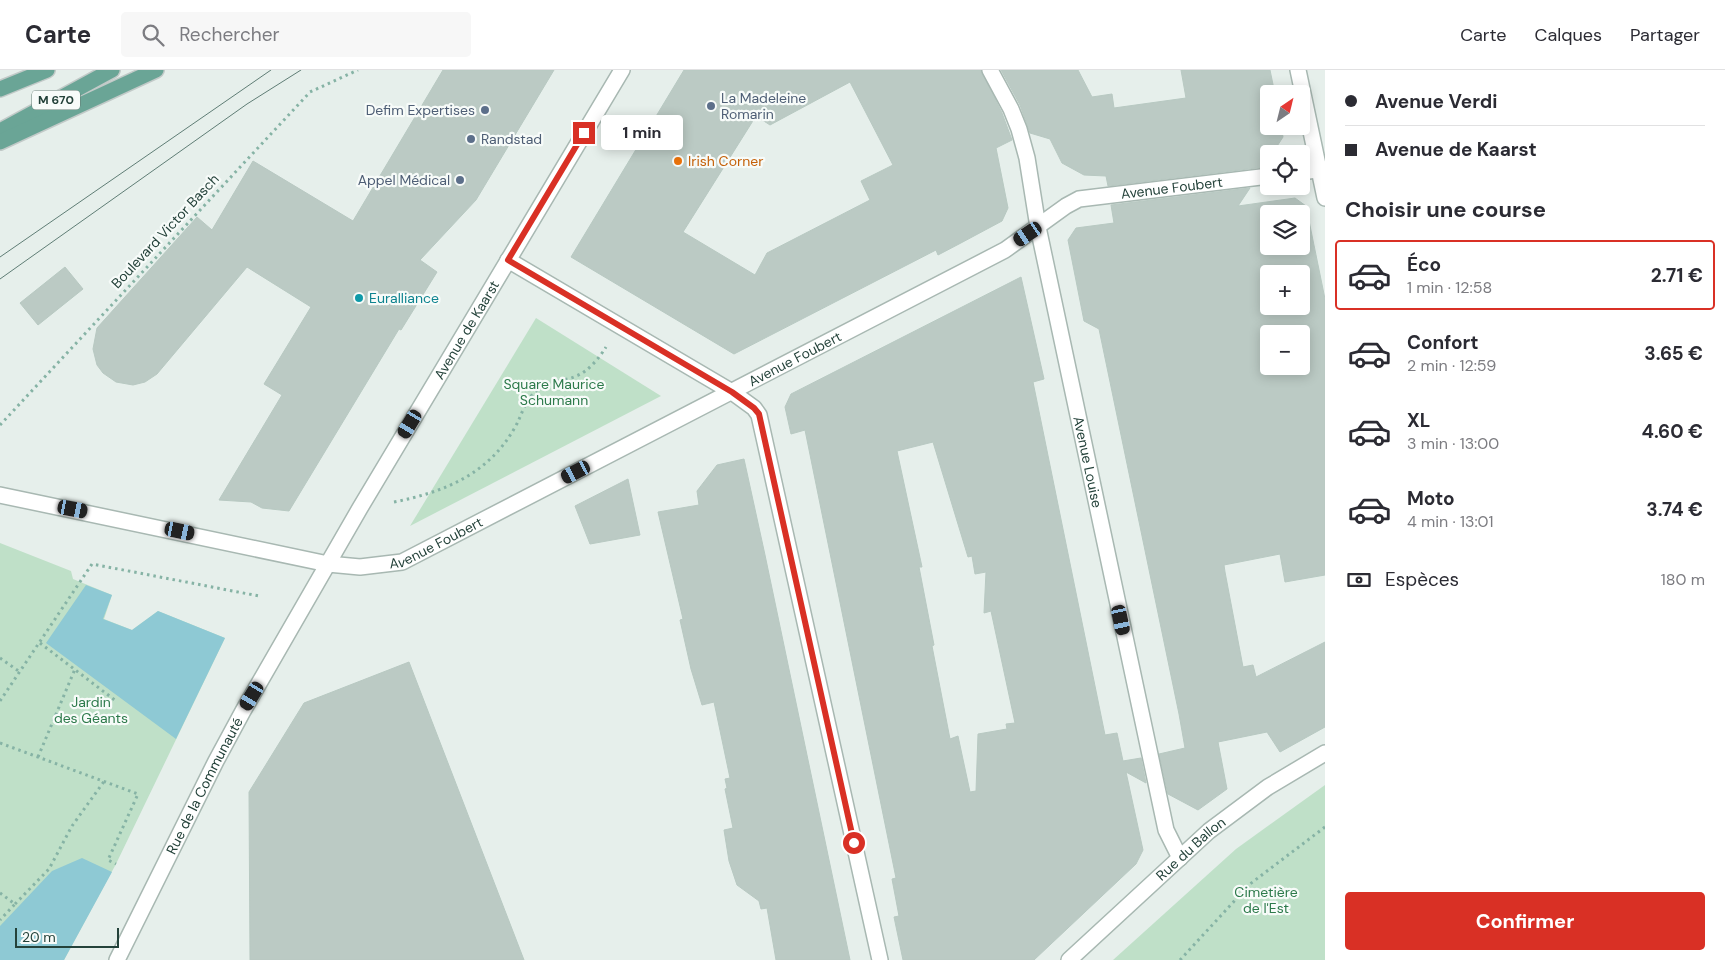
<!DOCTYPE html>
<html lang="fr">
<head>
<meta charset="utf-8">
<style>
  body { margin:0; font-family:"DM Sans",sans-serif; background:#f7f7f7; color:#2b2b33; height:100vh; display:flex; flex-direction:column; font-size:19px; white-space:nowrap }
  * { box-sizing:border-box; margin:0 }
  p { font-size:16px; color:#7c7c81 }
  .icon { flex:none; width:28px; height:28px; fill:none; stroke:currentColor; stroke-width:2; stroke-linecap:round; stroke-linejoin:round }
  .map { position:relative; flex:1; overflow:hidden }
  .details { display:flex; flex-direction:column; background:#fff; width:400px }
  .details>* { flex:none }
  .guide { display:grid; align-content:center; height:110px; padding:0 20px; background:#fff }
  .needle { width:32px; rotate:35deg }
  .fabs { position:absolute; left:1260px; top:15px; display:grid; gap:10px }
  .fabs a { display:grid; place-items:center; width:50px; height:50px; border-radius:5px; background:#fff; box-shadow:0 2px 12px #0003; font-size:25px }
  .scale { position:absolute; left:15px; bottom:12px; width:104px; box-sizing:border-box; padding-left:5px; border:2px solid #24423a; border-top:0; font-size:14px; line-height:18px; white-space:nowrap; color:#24423a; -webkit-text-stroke:4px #f7fbf9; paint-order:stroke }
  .end { position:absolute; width:22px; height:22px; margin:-11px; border:6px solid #d93025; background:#fff; box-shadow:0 0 0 2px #fff }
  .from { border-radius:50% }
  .bubble { position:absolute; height:35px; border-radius:5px; background:#fff; box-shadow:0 2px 12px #0003; font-size:16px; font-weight:700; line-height:35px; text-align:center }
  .car { position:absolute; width:15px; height:30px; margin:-15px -8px; border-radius:6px; box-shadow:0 0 4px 1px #0007; background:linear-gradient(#222 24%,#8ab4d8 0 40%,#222 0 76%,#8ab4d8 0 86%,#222 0) }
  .guide b { display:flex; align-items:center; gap:18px; height:48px; font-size:19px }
  .guide b+b { border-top:1px solid #e1e1e2 }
  .guide i { width:12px; height:12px; background:#2b2b33 }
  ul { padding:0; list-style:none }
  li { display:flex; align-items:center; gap:15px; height:70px; margin:0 10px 8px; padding:0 10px; border:2px solid transparent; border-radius:5px }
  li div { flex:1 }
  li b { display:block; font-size:19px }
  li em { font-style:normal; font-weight:700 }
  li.current { border-color:#d93025 }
  li>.icon { width:45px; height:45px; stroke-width:1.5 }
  h2 { padding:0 20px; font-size:22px; line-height:60px }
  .pay { display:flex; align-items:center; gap:12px; height:55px; padding:0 20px; font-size:19px }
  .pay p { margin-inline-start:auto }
  .button { display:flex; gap:10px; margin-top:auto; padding:10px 20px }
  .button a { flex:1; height:58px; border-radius:5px; background:#d93025; color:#fff; font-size:20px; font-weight:700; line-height:58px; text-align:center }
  header { display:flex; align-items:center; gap:30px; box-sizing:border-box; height:70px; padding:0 25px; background:#fff; border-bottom:1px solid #e1e1e2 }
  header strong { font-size:24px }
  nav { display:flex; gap:28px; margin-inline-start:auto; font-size:18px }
  .search { width:350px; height:45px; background:#f7f7f7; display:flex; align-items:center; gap:12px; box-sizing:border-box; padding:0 18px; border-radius:5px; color:#7c7c81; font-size:19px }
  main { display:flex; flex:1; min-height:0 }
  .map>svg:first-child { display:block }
  .green { fill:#bfe0c8 }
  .water { fill:#8ec9d4 }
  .building { fill:#bbcac4; stroke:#b8c9c2; fill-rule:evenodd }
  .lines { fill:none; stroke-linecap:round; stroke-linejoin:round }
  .minor-casing { stroke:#a8b8b2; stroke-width:18 }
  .major-casing { stroke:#c2cac8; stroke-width:18 }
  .path { stroke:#86b3a5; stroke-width:3; stroke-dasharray:2.5 4; stroke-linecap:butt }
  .minor { stroke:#fff; stroke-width:15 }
  .major { stroke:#6aa596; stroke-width:15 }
  .tram { stroke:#5f7d75; stroke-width:1 }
  .route { stroke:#d93025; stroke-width:6 }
  .service-dot { fill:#5c6f8a; stroke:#f7fbf9; stroke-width:2 }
  .food-dot { fill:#e8710a; stroke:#f7fbf9; stroke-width:2 }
  .culture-dot { fill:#0f9aa8; stroke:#f7fbf9; stroke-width:2 }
  .labels { text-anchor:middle; stroke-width:4.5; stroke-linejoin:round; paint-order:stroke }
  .shield { fill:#f7fbf9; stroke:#637a73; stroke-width:1 }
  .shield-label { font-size:12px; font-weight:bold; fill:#24423a }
  .service-label { font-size:14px; fill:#4e5e75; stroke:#f7fbf9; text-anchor:start }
  .food-label { font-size:14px; fill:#c56008; stroke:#f7fbf9; text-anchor:start }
  .street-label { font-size:14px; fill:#24423a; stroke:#f7fbf9 }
  .culture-label { font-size:14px; fill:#0d838f; stroke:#f7fbf9; text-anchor:start }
  .park-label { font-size:14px; fill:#2d7a4b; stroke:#f7fbf9 }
</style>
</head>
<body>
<header>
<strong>Carte</strong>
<div class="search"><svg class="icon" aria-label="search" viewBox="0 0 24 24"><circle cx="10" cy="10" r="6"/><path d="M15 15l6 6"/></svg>Rechercher</div>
<nav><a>Carte</a><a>Calques</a><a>Partager</a></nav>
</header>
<main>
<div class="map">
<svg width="1325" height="890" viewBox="0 0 1325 890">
  <rect width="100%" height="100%" fill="#e6efeb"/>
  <g class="green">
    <polygon points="536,248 661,326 410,456"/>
    <polygon points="0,473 71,501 73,509 112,525 104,549 132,560 158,541 225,568 116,794 64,890 0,890"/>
    <polygon points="1325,715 1325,890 1113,890 1236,779"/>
  </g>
  <g class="water">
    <polygon points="86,515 112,525 103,549 132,560 158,541 225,568 176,669 46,573"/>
    <polygon points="82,788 112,802 64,890 0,890 0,856 52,801"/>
  </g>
  <g class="building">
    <polygon points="443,0 554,0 476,130 420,190 437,202 401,260 399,259 289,441 262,438 251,432 219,430 282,325 264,314 311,237 247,197 157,304 145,312 133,315 116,312 103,303 97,295 93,279 97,258 197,147 212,160 253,91 353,151"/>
    <path d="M684 0H981L1002 43 1012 70 996 78 1008 138 1002 151 959 174 938 185 936 180 734 284 571 187ZM850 12 893 95 861 111 870 130 767 183 755 205 683 162 756 46 770 55Z"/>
    <polygon points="1001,0 1078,0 1092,27 1112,24 1114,38 1186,28 1181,0 1270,0 1275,24 1269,24 1269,56 1281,56 1283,67 1272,84 1269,84 1269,89 1264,97 1108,116 1106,106 1084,105 1062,93 1050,69 1030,63 1020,35"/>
    <path d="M1250 118 1238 136 1295 128 1306 136 1325 229V505L1285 512 1280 484 1224 495 1225 502 1243 597 1253 595 1256 607 1325 572V657L1280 682 1267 662 1218 672 1227 719 1198 740 1168 724 1159 684 1185 678 1179 644 1099 259 1084 251 1068 170 1076 158 1114 153 1111 135ZM1269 144H1301V176H1269ZM1269 204H1301V236H1269ZM1269 264H1301V296H1269Z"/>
    <polygon points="65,197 83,219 38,255 20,233"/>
    <path d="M1021 207 1044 309 1033 312 1105 665 1117 663 1123 691 1141 688 1146 713 1126 702 1143 780 1136 794 1034 890H903L894 847 899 846 892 809 896 808 805 360 791 364 785 337 791 324ZM933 372 968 487 972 486 975 504 986 502 984 543 991 541 1015 653 1006 654 1007 659 978 664 976 721 970 722 958 666 950 669 932 576 934 575 919 497H922L897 381Z"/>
    <polygon points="744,389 765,485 850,890 776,890 767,838 761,839 759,831 737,815 729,791 724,760 733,758 725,719 727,718 725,709 730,708 714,632 702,635 691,599 680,550 683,549 658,442 699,435 697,421 717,395"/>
    <polygon points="628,409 640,465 590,474 575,436"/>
    <polygon points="409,592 524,890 250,890 249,722 304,633"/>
  </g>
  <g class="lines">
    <defs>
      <g id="minor">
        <path id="s1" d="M990 0 1011 39 1019 59 1027 88 1038 157 1166 760 1180 788"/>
        <polyline points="1298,0 1325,128"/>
        <polyline points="1301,102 1325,99"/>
        <polyline points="508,190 732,322 754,338 759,345 880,890"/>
        <path id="s2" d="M0 425 328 494 360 497 402 492 1005 180 1066 136 1079 129 1269 106"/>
        <path id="s3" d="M117 890 216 691 243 641 360 438 622 0"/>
        <path id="s4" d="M1069 890 1209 761 1268 717 1325 683"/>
      </g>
      <g id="major">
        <polyline points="0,19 47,0"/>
        <polyline points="0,61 112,0"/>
        <polyline points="0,72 156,0"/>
      </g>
    </defs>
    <use href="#minor" class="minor-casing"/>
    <use href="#major" class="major-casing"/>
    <g class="path">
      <polyline points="0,355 310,22 358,0"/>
      <path d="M394 432C444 422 487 405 514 359 522 346 523 334 534 323 549 309 561 313 576 306 588 302 600 287 606 277"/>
      <polyline points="40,573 116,631"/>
      <polyline points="0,588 20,602"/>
      <polyline points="0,631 92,494 259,526"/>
      <polyline points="0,673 138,724 108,790 116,794"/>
      <polyline points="38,687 75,599"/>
      <polyline points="0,823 15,834 0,850"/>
      <polyline points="15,834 49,799 72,756 105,710"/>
      <polyline points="1180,890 1250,814 1325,757"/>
    </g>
    <use href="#minor" class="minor"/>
    <use href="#major" class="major"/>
    <g class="tram">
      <polyline points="0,187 271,0"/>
      <polyline points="0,209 247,34 301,0"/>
    </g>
  </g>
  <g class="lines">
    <polyline class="route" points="584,63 508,190 732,322 754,338 759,344 854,773"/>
  </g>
  <g class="service-dot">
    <circle cx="711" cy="36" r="5"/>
    <circle cx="485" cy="40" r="5"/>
    <circle cx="471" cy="69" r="5"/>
    <circle cx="460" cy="110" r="5"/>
  </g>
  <circle class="food-dot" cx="678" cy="91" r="5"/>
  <circle class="culture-dot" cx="359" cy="228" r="5"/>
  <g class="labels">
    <rect class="shield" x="32" y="20.5" width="48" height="19" rx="4"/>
    <g class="shield-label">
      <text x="56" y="34">M 670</text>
    </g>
    <g class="service-label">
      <text x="721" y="33">La Madeleine<tspan x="721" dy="16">Romarin</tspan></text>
      <text x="475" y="45" text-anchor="end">Defim Expertises</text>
      <text x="481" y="74">Randstad</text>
      <text x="450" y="115" text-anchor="end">Appel Médical</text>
    </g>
    <g class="food-label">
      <text x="688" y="96">Irish Corner</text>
    </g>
    <g class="street-label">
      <text dy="5" stroke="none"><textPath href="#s2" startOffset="1272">Avenue Foubert</textPath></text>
      <text transform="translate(165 161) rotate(-47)" y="5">Boulevard Victor Basch</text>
      <text dy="5" stroke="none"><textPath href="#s3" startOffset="721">Avenue de Kaarst</textPath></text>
      <text dy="5" stroke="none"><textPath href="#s2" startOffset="852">Avenue Foubert</textPath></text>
      <text dy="5" stroke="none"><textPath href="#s1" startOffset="406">Avenue Louise</textPath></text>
      <text dy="5" stroke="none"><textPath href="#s2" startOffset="448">Avenue Foubert</textPath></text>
      <text dy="5" stroke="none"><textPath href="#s3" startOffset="195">Rue de la Communauté</textPath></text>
      <text dy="5" stroke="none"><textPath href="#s4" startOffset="165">Rue du Ballon</textPath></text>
    </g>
    <g class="culture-label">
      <text x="369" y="233">Euralliance</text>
    </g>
    <g class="park-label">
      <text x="554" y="319">Square Maurice<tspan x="554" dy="16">Schumann</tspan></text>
      <text x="91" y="637">Jardin<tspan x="91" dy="16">des Géants</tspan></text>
      <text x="1266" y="827">Cimetière<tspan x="1266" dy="16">de l'Est</tspan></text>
    </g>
  </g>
</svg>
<div class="fabs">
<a><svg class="needle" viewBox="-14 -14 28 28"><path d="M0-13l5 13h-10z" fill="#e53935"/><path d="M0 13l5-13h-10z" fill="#7c7c81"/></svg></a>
<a><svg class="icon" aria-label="locate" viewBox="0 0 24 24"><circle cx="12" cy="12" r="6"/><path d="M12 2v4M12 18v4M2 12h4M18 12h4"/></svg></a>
<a><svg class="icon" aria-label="layers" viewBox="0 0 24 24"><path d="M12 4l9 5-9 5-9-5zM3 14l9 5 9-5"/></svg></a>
<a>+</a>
<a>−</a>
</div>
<div class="scale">20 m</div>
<i class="end from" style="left:854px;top:773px"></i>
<i class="end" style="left:584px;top:63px"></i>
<div class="bubble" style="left:601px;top:45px;width:82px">1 min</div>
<i class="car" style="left:1028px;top:164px;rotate:236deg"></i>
<i class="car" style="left:410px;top:354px;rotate:211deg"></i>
<i class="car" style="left:576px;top:402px;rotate:243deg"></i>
<i class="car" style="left:73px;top:439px;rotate:101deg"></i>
<i class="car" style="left:180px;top:461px;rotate:102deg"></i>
<i class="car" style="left:1121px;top:550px;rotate:168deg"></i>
<i class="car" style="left:252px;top:626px;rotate:211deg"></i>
</div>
<section class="details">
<div class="guide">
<b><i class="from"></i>Avenue Verdi</b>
<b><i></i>Avenue de Kaarst</b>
</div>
<h2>Choisir une course</h2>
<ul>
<li class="current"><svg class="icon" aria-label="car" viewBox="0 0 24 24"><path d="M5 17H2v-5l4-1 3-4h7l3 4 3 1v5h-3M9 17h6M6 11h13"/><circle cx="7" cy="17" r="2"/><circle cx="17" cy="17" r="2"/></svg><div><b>Éco</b><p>1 min · 12:58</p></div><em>2.71 €</em></li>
<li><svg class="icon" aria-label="car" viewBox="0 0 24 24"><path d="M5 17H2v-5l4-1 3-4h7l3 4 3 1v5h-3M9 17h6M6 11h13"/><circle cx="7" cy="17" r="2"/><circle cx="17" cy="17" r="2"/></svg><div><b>Confort</b><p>2 min · 12:59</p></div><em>3.65 €</em></li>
<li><svg class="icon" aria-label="car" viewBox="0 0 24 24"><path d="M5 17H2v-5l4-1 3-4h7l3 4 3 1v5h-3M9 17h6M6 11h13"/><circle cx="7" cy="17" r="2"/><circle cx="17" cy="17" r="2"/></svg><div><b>XL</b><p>3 min · 13:00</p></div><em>4.60 €</em></li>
<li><svg class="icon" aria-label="car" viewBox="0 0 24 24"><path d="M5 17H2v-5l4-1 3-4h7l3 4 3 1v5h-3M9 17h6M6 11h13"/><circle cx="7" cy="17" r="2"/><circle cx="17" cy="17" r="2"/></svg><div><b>Moto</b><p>4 min · 13:01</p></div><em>3.74 €</em></li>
</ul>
<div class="pay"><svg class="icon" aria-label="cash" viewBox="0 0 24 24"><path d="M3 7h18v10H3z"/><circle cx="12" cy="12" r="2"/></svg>Espèces<p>180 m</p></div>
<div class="button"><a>Confirmer</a></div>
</section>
</main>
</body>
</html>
